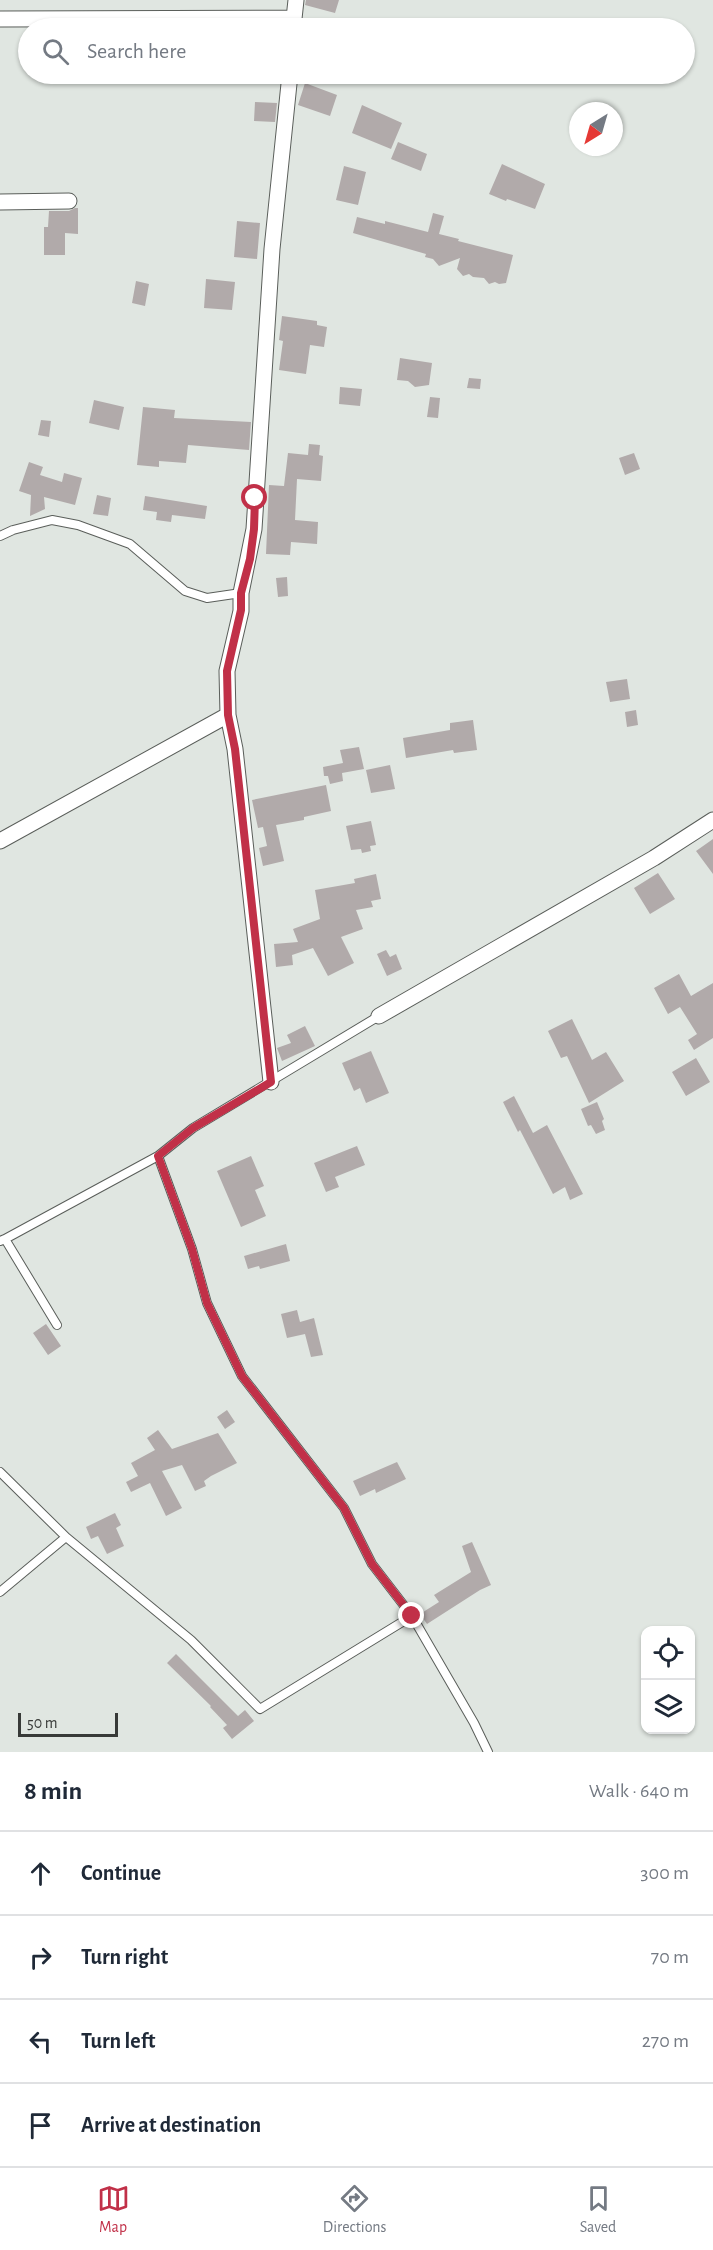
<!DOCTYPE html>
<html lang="en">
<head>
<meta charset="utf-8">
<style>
  :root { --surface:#fff; --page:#f2f2f3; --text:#1f2937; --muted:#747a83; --line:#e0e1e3; --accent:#c13048 }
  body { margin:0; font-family:"Alegreya Sans",sans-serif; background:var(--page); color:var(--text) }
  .controls { position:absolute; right:18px; bottom:18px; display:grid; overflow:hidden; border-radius:12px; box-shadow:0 2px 4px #0004 }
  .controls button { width:54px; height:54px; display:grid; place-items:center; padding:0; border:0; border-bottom:2px solid var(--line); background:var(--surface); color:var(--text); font:30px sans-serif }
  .compass { position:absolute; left:569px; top:102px; width:54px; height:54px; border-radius:50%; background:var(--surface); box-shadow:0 2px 4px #0004; rotate:217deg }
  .scale { position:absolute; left:18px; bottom:15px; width:100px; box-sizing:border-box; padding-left:6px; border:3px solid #383a38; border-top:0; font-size:16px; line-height:21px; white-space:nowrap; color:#383a38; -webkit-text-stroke:4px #e0e6e1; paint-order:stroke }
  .stop { position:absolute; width:18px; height:18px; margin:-14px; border:4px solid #c13048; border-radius:50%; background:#fff }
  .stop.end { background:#c13048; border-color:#fff; box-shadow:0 2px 6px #0008 }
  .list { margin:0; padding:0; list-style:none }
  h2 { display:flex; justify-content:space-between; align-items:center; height:78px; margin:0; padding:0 24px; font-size:26px }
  h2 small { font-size:20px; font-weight:400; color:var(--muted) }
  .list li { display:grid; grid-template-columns:39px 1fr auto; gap:18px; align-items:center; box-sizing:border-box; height:84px; padding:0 24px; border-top:2px solid var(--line) }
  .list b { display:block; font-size:22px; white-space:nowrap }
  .list em { font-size:20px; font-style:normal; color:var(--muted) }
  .icon { flex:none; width:33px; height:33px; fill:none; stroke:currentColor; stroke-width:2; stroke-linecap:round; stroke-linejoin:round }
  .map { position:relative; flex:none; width:713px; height:1752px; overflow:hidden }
  .search { position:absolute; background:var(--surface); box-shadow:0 2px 4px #0004; left:18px; right:18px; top:18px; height:66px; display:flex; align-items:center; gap:15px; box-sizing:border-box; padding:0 21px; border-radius:33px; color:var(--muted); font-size:22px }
  .sheet { height:414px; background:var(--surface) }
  nav { display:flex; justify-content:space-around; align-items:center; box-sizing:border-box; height:84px; border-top:2px solid var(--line); background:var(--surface); font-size:16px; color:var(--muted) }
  nav a { display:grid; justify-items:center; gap:3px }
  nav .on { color:var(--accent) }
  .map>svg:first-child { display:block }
</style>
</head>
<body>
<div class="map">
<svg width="713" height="1752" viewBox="0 0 713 1752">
  <rect width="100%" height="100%" fill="#e0e6e1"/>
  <path fill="#b1aaaa" d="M306 0H339L335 13 305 5Z
    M305 83 337 95 330 116 298 105Z
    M255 102 277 103 275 122 254 121Z
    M362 105 402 123 391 149 352 133Z
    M398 142 427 154 421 171 391 159Z
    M502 164 545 184 535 209 507 199 506 201 489 194Z
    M344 166 366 172 358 205 336 200Z
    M75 208H78V234L65 233V255H44V227H48L49 211H69Z
    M433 213 444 216 439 234 459 239 458 241 513 255 506 283 499 284 495 282 489 284 484 278 473 277 469 274 463 276 457 269 460 258 439 266 433 259 425 257 426 254 353 233 357 217 385 224V221L428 232Z
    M237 221 260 223 257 259 234 257Z
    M206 279 235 282 232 310 204 308Z
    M136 281 149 284 145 306 132 303Z
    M282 316 317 321V325L327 327 324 347 310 345 306 374 279 370 283 341 279 340Z
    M400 358 432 363 429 385 415 387 408 381 397 380Z
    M469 378 481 379 480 389 467 388Z
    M340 387 362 389 360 406 339 404Z
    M430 397 440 398 438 418 427 417Z
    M94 400 124 407 119 430 89 423Z
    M143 407 175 410 174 418 251 422 249 450 188 445 186 463 159 461V467L137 465Z
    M41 420 51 421 49 437 38 435Z
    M309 444 320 445 319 455 323 456 321 481 297 479 295 520 318 522 317 544 291 542 290 555 266 554 269 485 284 486 288 453 308 455Z
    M634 453 640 469 625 475 619 458Z
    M29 462 43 467 40 475 62 482 64 473 82 478 75 505 44 497 45 509 30 516 31 495 19 491Z
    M97 495 111 498 108 516 93 514Z
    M145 496 207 506 205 519 172 515 171 522 156 520 157 512 143 510Z
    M287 577 288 596 278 597 276 578Z
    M627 679 630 699 610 702 606 682Z
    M636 710 638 725 627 727 625 712Z
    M473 720 477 750 454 753 453 750 406 758 403 738 450 730V723Z
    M359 747 364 769 342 773 343 781 330 784 328 776H324L323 767 343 763 340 750Z
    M390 765 395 789 371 793 366 770Z
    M326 785 331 811 304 817V820L276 825 284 861 263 866 259 848 267 846 263 827 258 828 252 800Z
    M371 821 376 845 370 846 371 851 362 853 361 849 351 850 346 826Z
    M713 839V874L696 851Z
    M658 873 675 899 650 914 634 888Z
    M376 874 381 899 371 901 373 907 356 910 363 929 341 937 354 963 328 976 313 948 292 955 293 965 276 967 274 944 298 942 293 929 320 919 315 890 355 883 354 879Z
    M386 950 390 957 396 954 402 969 387 976 377 954Z
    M679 974 691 996 713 983V1038L694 1050 688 1040 697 1034 680 1007 668 1014 654 988Z
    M572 1019 592 1060 606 1052 624 1081 589 1103 567 1056 561 1058 548 1031Z
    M305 1026 315 1046 282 1061 277 1048 291 1043 287 1035Z
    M371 1051 389 1093 366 1103 360 1088 354 1091 342 1063Z
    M696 1058 710 1082 686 1096 672 1072Z
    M514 1096 533 1133 547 1125 583 1194 570 1200 565 1187 553 1194 520 1130 518 1132 503 1102Z
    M597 1102 604 1119 602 1121 605 1130 596 1134 591 1125 588 1126 581 1109Z
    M357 1146 365 1165 335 1177 339 1187 326 1192 314 1163Z
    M251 1156 264 1186 255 1190 266 1216 241 1227 217 1171Z
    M286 1244 290 1261 260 1269 259 1266 248 1269 244 1256Z
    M297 1310 300 1322 314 1318 323 1355 311 1357 305 1334 287 1338 281 1314Z
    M46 1324 61 1346 48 1355 33 1333Z
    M227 1410 235 1422 225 1429 217 1417Z
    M158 1430 172 1449 218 1433 237 1463 211 1476 204 1481 206 1486 195 1491 182 1465 162 1471 182 1508 166 1516 150 1483 131 1492 126 1482 138 1476 131 1463 155 1450 147 1438Z
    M397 1462 406 1479 376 1493 375 1489 360 1496 353 1481Z
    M115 1513 121 1525 116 1528 124 1546 107 1554 98 1536 91 1539 86 1527Z
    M472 1542 491 1585 480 1590 427 1624 420 1614 439 1602 434 1595 471 1572 462 1546Z
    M176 1654 238 1716 245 1710 254 1721 232 1739 223 1728 227 1725 210 1707 211 1706 167 1663Z"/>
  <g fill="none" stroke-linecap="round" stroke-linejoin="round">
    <g stroke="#5a5e5a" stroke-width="10">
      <path id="service" d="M0 536 13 530 52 520 78 525 130 544 185 591 207 598 241 593
        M158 1156 192 1249 207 1303 242 1376 344 1508 372 1564 412 1616 474 1723 488 1752
        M5 1239 158 1156 193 1128 379 1016
        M0 1241 5 1239 57 1325
        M0 1472 66 1537 191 1640 260 1709 412 1616
        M0 1592 66 1537"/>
    </g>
    <g stroke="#5a5e5a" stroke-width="17">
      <path id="minor" d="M0 19 294 18
        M293 28 296 0
        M0 202 69 201
        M0 841 228 715
        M379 1016 654 858 713 820
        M271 1082 235 749 228 715 227 671 241 611V593L254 529 272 249 290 74"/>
    </g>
    <use href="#service" stroke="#fff" stroke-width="8"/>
    <use href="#minor" stroke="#fff" stroke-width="15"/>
  </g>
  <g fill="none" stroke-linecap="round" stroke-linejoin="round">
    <path stroke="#c13048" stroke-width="8" d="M255 498 254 529 250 559 241 593V610L227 671 228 715 235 749 271 1082 193 1128 158 1156 192 1249 207 1303 242 1376 344 1508 372 1564 412 1616"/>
  </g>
</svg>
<div class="controls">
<button><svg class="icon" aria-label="locate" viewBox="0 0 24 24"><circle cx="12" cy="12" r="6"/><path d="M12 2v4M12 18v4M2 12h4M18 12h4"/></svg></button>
<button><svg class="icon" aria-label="layers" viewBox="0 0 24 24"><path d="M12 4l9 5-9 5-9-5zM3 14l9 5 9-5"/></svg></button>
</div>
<svg class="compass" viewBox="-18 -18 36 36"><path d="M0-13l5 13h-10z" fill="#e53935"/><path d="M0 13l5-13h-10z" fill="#747a83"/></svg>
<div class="scale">50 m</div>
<div class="stop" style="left:255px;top:498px"></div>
<div class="stop end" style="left:412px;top:1616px"></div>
<div class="search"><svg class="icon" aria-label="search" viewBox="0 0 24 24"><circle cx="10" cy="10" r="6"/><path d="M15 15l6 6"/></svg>Search here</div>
</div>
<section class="sheet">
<h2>8 min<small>Walk · 640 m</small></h2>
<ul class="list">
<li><svg class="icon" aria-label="ahead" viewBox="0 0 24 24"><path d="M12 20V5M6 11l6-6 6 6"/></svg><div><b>Continue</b></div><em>300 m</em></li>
<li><svg class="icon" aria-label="right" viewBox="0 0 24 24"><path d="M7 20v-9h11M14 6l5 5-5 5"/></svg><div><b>Turn right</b></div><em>70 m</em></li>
<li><svg class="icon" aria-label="left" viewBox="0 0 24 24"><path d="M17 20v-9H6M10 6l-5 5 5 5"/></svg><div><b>Turn left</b></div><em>270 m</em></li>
<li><svg class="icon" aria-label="arrive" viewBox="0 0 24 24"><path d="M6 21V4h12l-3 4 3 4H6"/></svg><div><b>Arrive at destination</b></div></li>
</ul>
</section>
<nav>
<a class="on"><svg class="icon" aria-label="map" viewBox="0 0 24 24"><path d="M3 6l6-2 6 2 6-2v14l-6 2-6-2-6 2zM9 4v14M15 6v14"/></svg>Map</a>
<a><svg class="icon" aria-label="directions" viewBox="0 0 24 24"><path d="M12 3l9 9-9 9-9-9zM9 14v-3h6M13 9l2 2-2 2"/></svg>Directions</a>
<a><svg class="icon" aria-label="saved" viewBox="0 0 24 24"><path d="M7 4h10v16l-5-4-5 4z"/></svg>Saved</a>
</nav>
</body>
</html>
